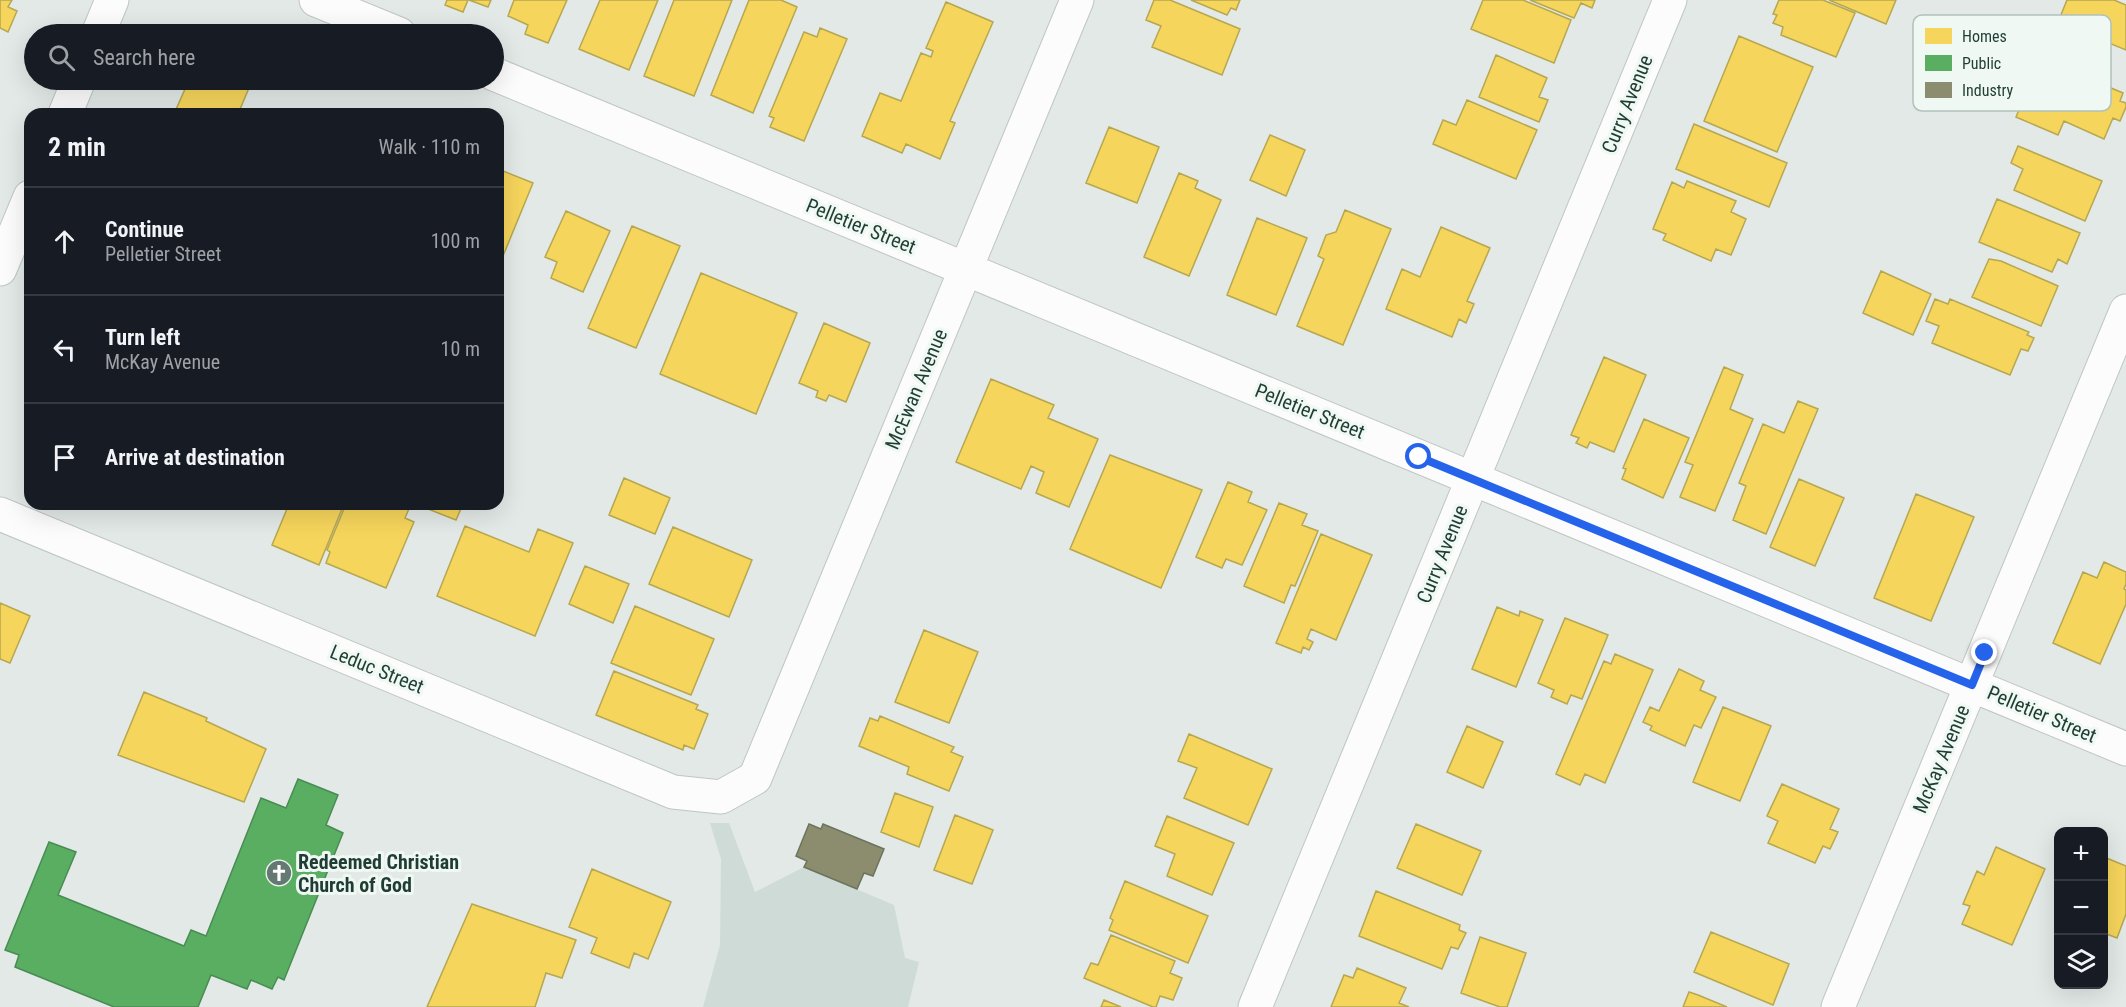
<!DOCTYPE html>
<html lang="en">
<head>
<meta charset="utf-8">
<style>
  :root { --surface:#171b24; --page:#20242c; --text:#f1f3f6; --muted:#9ea1a6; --line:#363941 }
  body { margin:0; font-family:"Roboto Condensed",sans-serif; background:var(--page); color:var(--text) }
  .controls { position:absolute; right:18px; bottom:18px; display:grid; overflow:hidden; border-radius:12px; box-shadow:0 6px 24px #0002 }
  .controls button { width:54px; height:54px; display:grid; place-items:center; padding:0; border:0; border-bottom:2px solid var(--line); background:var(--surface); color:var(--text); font:30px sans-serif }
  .stop { position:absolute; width:18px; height:18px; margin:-14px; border:4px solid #2563eb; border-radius:50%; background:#fff }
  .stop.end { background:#2563eb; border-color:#fff; box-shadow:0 2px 6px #0008 }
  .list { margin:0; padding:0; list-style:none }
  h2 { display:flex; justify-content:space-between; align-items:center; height:78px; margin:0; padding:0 24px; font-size:26px }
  h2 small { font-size:20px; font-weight:400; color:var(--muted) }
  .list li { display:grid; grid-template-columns:39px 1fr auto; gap:18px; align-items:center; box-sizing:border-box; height:108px; padding:0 24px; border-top:2px solid var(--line) }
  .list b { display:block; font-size:22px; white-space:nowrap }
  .list p { margin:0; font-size:20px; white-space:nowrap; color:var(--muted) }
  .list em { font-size:20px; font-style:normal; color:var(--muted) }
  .icon { flex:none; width:33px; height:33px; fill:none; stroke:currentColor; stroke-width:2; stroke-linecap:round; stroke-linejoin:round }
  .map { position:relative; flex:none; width:2126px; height:1007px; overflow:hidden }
  .search { position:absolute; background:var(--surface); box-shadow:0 6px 24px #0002; left:24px; top:24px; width:480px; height:66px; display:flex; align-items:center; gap:15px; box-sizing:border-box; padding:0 21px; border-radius:33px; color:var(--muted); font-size:22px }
  .panel { position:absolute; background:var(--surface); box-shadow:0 6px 24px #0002; left:24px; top:108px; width:480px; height:402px; border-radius:18px }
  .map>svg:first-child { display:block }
</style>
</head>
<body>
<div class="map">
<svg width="2126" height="1007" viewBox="0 0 2126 1007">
  <rect width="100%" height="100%" fill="#e2e9e6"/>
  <path fill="#cfdbd6" d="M710 823H729L755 892 804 867 894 905 905 958 919 962 908 1007H703L720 945 721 859Z"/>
  <path fill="#f6d55c" stroke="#b6a750" stroke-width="1.5" d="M0 0H12L8 7 17 11 8 32 0 28Z
    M447 0H468L463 12 445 5Z
    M469 0H491L488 7Z
    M514 0H567L548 43 525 34 528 25 508 16Z
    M600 0H658L629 70 579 49Z
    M674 0H732L694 96 644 76Z
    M749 0H781L797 7 753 113 711 95Z
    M1154 0H1170L1240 29 1222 75 1152 47 1161 26 1146 20Z
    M1191 0H1240L1236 10 1231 8 1227 15Z
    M1483 0H1523L1571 20 1554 63 1471 29Z
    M1530 0H1595L1592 8 1581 3 1574 18Z
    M1779 0H1823L1855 13 1836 57 1781 35 1783 27 1773 23 1777 15 1773 14Z
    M1829 0H1896L1886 24Z
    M2067 0H2114L2126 5V50L2058 22Z
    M946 2 993 22 950 121 955 123 940 159 906 144 902 153 862 136 880 93 901 101 921 53 931 57 933 51 926 48Z
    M820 28 847 39 804 141 770 127 774 118 769 116 804 32 817 37Z
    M1739 36 1813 67 1777 152 1704 121Z
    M2047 42 2099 63 2092 80 2123 93 2120 101 2126 103V107L2120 121 2113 118 2104 139 2064 121 2058 135 2016 117Z
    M1496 55 1547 78 1539 97 1548 100 1539 122 1479 97Z
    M189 80H229L249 88 238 114H174Z
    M1467 100 1537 130 1516 179 1433 144 1443 120 1456 125Z
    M1694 124 1787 163 1769 207 1676 169Z
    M1109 127 1159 147 1137 203 1086 183Z
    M1270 135 1305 150 1286 196 1250 180Z
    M2018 146 2102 181 2085 221 2014 190 2023 169 2011 163Z
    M498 169 533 183 503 256 498 254Z
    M1179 173 1198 181 1195 188 1221 200 1189 276 1144 257Z
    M1687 181 1736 201 1731 212 1746 219 1731 255 1716 249 1711 261 1663 240 1666 234 1653 229 1672 182 1684 188Z
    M1997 199 2080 233 2067 264 2058 259 2052 272 1979 242Z
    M1345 210 1391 229 1343 345 1297 326 1324 259 1318 256 1326 235 1336 232Z
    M566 211 610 231 583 292 551 278 557 262 545 257Z
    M1257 218 1307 238 1276 315 1227 295Z
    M632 226 680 246 636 348 588 328Z
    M1441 227 1490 248 1467 301 1474 304 1466 323 1459 319 1452 337 1386 309 1402 269 1420 277Z
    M1989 259 2001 261 2058 286 2041 326 1972 297Z
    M1881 271 1931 294 1913 335 1863 313Z
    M701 273 797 313 756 414 660 374Z
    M1935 299 1948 304 1950 299 2029 332 2027 335 2034 338 2028 351 2021 349 2010 375 1932 343 1939 326 1926 321Z
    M824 323 870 343 846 402 829 395 826 401 816 397 818 391 799 383Z
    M1604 357 1646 375 1614 452 1590 442 1587 448 1576 443 1579 438 1571 435Z
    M1724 367 1743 375 1730 409 1753 419 1715 511 1680 497 1693 465 1685 462Z
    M991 379 1054 405 1048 418 1098 439 1069 507 1036 493 1044 472 1031 466 1021 489 956 462Z
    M1798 401 1818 409 1766 534 1733 520 1746 486 1739 483 1763 424 1784 433Z
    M1644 419 1689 438 1663 498 1622 479 1626 469 1623 468Z
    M1110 455 1202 490 1161 588 1070 549Z
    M624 478 670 498 655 534 609 515Z
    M1799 479 1844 498 1815 566 1770 547Z
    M1228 482 1252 492 1248 502 1267 510 1242 565 1226 559 1222 568 1196 557Z
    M1916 494 1974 517 1931 621 1874 598Z
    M1279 503 1307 514 1302 525 1318 531 1295 586 1291 585 1284 603 1244 586Z
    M289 504H344L319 565 272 545Z
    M346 504H411L405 518 414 522 386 588 326 563 330 552 327 550Z
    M424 504H463L456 520 423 507Z
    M465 526 529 552 538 529 573 543 535 636 437 596Z
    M673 527 752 560 729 617 649 584Z
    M1321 534 1372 555 1336 640 1311 629 1307 639 1313 642 1309 650 1303 647 1301 653 1276 643Z
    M2104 562 2126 572V584L2124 589 2126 590V604L2100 664 2053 643 2083 572 2097 578Z
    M585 566 629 584 613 623 569 604Z
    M0 603 30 616 10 663 0 659Z
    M635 606 714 639 691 695 611 663Z
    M1497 607 1519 616 1520 611 1543 620 1516 687 1472 669Z
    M1565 618 1608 635 1582 699 1571 695 1567 704 1551 697 1554 690 1538 683Z
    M924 630 978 652 949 723 895 702Z
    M1615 654 1653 670 1605 783 1585 774 1580 785 1556 774 1604 661 1611 664Z
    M1679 669 1704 681 1700 690 1716 697 1701 728 1694 725 1685 746 1650 730 1652 726 1643 722 1650 707 1659 711Z
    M614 671 698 705 696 709 708 714 694 749 684 745 683 750 596 715Z
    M144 692 207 718 206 721 266 749 244 802 118 755Z
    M1723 707 1771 726 1740 801 1693 782Z
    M880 716 954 747 951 752 963 757 949 791 907 774 909 767 859 746 870 718 878 721Z
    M1467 726 1503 742 1483 788 1447 772Z
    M1189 734 1272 769 1248 825 1184 798 1197 768 1178 761Z
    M1782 784 1839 809 1830 829 1838 832 1830 849 1823 846 1815 863 1768 843 1778 821 1767 816Z
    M895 793 933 807 919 847 881 832Z
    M955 815 993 830 972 884 934 870Z
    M1167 816 1234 843 1212 895 1167 876 1175 854 1155 846Z
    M1416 824 1481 851 1462 895 1397 868Z
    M1996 847 2045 869 2012 945 1962 924 1970 906 1963 904 1977 871 1984 875Z
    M2104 857 2126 866V914L2117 938 2104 933Z
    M592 869 671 902 648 959 634 953 629 968 591 953 597 938 569 927Z
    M1125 881 1208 916 1188 963 1109 930 1113 920 1110 918Z
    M1376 891 1460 925 1459 930 1466 933 1458 949 1451 947 1442 969 1359 936Z
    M472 904 576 940 562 978 546 973 535 1007H427Z
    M1711 932 1789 964 1773 1005 1694 972Z
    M1111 935 1175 961 1170 973 1182 978 1173 1000 1160 996 1156 1007H1153L1084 978 1091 963 1098 965Z
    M1480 937 1526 953 1507 1007H1500L1461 993Z
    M1357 968 1406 988 1399 1003 1409 1007H1331L1344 975 1353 978Z
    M1689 992 1698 995 1727 1007H1683Z
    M1104 1000 1121 1007H1101Z"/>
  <path fill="#5aae61" stroke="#488c54" stroke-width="1.5" d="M298 779 338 795 326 825 343 833 284 980 278 977 272 989 251 980 247 989 211 975 198 1007H114L15 967 19 955 5 950 49 842 76 852 58 895 184 946 191 930 206 936 261 798 286 808Z"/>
  <path fill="#8c8c6e" stroke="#6b745d" stroke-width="1.5" d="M809 824 821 829 823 824 884 849 873 876 864 873 857 889 804 867 807 861 796 856Z"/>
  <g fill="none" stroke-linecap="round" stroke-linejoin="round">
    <g stroke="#bfc6c3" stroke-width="35">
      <path id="minor" d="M316 0 399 34
        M494 74 2126 749
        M0 514 673 792 721 797 755 778 1077 0
        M1255 1007 1670 0
        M1838 1007 2126 311"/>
    </g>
    <g stroke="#bfc6c3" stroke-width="35">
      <path id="tertiary" d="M98 34 112 0
        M65 114 79 80
        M0 269 30 197"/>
    </g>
    <use href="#minor" stroke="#fbfcfb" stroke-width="33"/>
    <use href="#tertiary" stroke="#fbfcfb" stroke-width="33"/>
  </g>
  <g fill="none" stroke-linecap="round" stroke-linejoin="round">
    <path stroke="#2563eb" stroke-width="8" d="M1419 457 1972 685 1985 653"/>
  </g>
  <defs>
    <g id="church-disc" transform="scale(1.35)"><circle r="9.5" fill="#637972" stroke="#f0f8f4"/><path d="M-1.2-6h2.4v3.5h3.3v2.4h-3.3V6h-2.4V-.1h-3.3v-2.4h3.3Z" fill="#fff"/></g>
  </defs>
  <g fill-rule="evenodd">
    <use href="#church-disc" x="279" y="873"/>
  </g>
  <g text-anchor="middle" stroke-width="6" stroke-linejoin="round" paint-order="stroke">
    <g font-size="20" fill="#1f3d34" stroke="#f0f8f4">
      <text transform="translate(1627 104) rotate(-68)" y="7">Curry Avenue</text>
      <text transform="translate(861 226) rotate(22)" y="7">Pelletier Street</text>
      <text transform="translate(916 389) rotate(-67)" y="7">McEwan Avenue</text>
      <text transform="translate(1310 411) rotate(22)" y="7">Pelletier Street</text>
      <text transform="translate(1442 554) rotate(-68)" y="7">Curry Avenue</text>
      <text transform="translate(377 669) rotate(22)" y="7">Leduc Street</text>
      <text transform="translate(2042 714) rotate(23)" y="7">Pelletier Street</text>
      <text transform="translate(1941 759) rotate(-67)" y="7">McKay Avenue</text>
    </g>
    <g font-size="20" font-weight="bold" fill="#1f3d34" stroke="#f0f8f4" text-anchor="start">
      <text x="298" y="869">Redeemed Christian<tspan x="298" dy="23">Church of God</tspan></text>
    </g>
  </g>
  <rect x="1913" y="15" width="198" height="96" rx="9" fill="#f0f8f4" stroke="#b1c0ba" stroke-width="1.5"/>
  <rect x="1925" y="28" width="27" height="16" fill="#f6d55c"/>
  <rect x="1925" y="55" width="27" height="16" fill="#5aae61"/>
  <rect x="1925" y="82" width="27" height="16" fill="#8c8c6e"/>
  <g font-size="16" fill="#1f3d34">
    <text x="1962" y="42">Homes</text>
    <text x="1962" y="69">Public</text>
    <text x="1962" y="96">Industry</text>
  </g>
</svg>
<div class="controls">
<button>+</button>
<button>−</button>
<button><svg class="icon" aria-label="layers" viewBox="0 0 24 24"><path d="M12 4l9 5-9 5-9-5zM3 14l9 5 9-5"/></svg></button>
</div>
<div class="stop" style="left:1419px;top:457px"></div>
<div class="stop end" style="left:1985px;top:653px"></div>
<div class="search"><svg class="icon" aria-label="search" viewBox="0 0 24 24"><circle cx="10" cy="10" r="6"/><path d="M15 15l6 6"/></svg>Search here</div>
<section class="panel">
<h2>2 min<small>Walk · 110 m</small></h2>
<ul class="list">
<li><svg class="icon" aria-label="ahead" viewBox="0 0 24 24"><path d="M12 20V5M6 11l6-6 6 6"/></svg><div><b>Continue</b><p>Pelletier Street</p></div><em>100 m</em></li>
<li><svg class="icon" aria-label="left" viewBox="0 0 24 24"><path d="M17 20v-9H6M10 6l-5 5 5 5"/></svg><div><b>Turn left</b><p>McKay Avenue</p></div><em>10 m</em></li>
<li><svg class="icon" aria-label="arrive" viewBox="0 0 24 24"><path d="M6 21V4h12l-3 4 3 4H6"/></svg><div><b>Arrive at destination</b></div></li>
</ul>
</section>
</div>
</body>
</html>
